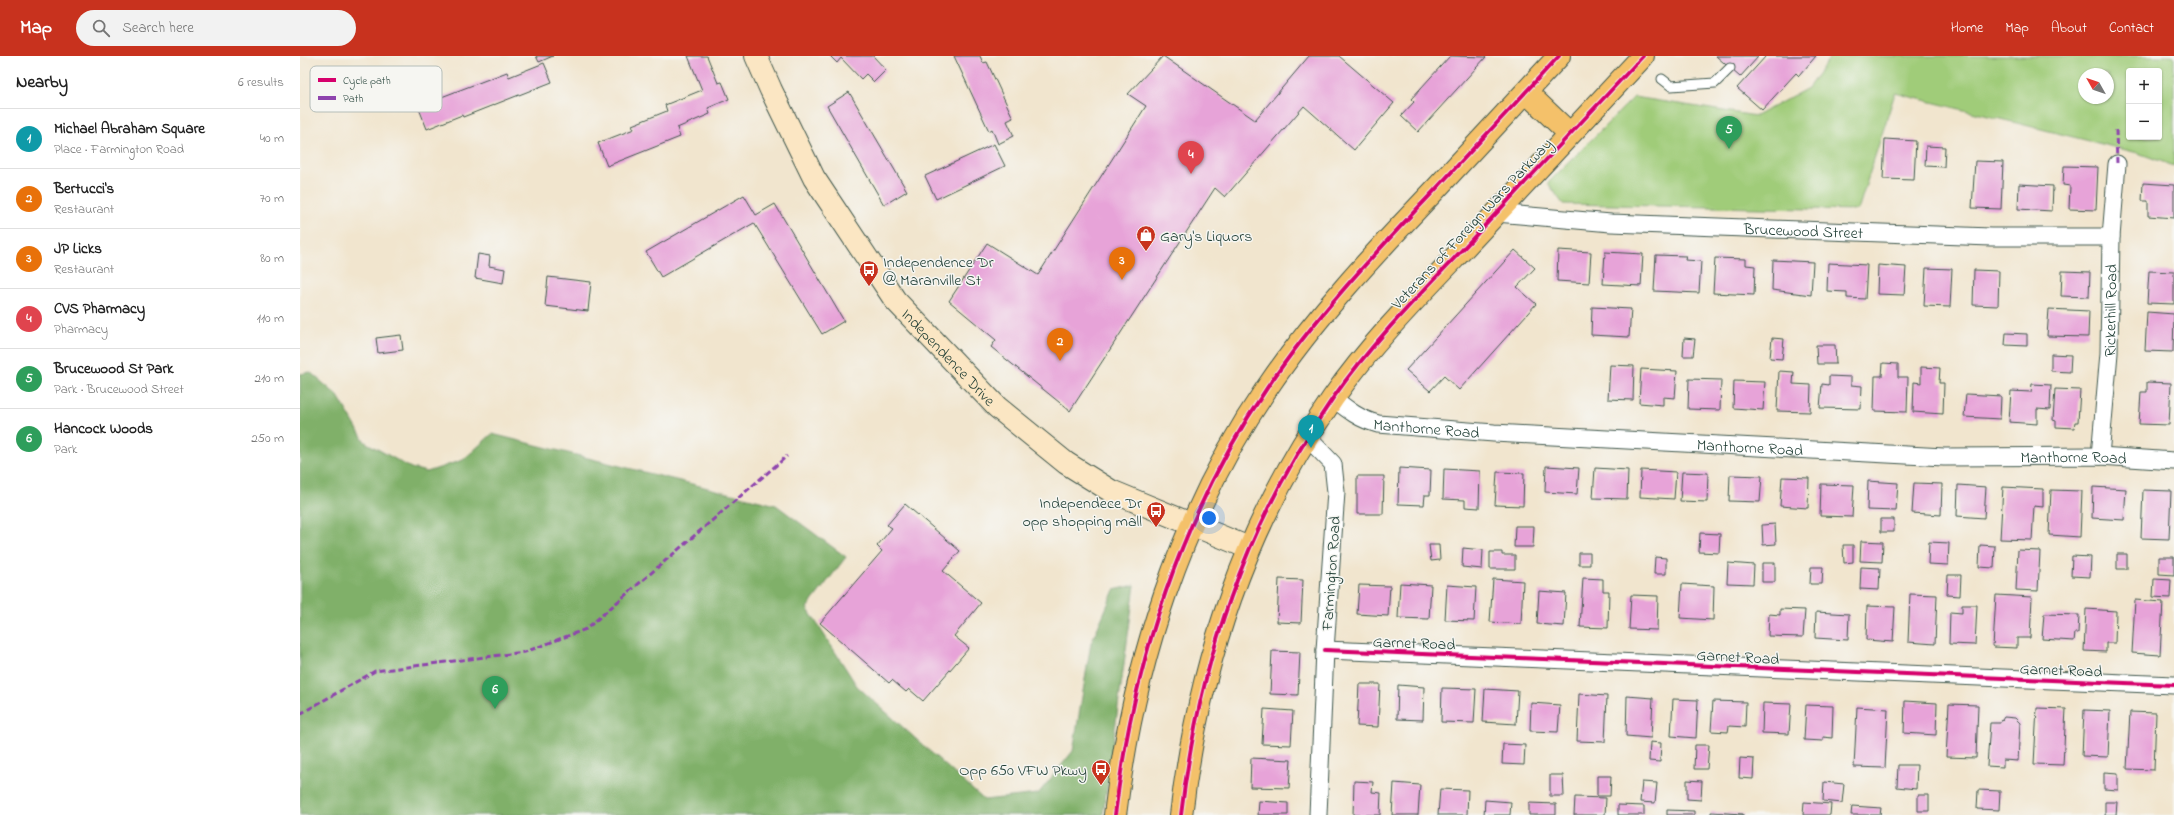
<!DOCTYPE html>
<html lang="en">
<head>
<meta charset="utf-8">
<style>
  :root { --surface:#fff; --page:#f2f2f2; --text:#222; --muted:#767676; --line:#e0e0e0; --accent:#c8321e }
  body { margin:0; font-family:"Indie Flower",sans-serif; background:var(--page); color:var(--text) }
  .controls { position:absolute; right:12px; top:12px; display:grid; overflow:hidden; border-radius:4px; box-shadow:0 1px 3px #0004 }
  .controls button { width:36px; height:36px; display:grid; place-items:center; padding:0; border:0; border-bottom:1px solid var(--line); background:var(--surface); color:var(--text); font:20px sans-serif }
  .compass { position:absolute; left:1778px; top:12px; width:36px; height:36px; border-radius:50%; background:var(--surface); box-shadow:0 1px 3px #0004; rotate:310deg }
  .you { position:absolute; left:909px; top:462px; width:14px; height:14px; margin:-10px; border:3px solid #fff; border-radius:50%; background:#1a73e8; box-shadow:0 0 0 6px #1a73e833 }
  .badge { display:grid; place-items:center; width:26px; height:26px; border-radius:50%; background:var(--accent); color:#fff; font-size:13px; font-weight:700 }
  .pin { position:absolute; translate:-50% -33px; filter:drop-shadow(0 1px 2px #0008) }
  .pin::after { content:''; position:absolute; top:21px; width:14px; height:12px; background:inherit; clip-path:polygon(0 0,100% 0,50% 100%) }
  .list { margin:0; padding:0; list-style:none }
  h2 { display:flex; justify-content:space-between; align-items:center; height:52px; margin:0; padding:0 16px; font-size:17px }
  h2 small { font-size:13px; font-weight:400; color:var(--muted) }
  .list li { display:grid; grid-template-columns:26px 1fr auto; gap:12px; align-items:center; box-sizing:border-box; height:60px; padding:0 16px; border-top:1px solid var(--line) }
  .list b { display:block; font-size:15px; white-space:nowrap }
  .list p { margin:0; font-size:13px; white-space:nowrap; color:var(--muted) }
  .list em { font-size:13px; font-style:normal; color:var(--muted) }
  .icon { flex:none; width:22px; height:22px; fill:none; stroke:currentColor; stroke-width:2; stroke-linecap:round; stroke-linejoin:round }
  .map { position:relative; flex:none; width:1874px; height:759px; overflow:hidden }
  header { display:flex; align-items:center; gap:24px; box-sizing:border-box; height:56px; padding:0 20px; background:var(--accent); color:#fff }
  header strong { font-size:19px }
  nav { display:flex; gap:22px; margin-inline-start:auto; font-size:14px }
  .search { width:280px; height:36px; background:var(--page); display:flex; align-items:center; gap:10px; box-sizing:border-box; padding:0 14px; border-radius:22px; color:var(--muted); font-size:15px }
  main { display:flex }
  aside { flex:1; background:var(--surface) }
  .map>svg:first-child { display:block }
</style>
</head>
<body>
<header>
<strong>Map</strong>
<div class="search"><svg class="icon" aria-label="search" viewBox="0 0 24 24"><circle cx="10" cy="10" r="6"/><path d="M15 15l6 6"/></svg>Search here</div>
<nav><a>Home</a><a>Map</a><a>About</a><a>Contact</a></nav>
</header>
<main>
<aside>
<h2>Nearby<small>6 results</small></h2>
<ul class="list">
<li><span class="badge" style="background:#0f9aa8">1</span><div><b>Michael Abraham Square</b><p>Place · Farmington Road</p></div><em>40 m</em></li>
<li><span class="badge" style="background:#e8710a">2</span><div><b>Bertucci's</b><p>Restaurant</p></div><em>70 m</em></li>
<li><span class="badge" style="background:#e8710a">3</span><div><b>JP Licks</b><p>Restaurant</p></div><em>80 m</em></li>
<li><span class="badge" style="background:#e0444e">4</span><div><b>CVS Pharmacy</b><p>Pharmacy</p></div><em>110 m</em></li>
<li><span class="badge" style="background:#2e9e5b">5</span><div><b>Brucewood St Park</b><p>Park · Brucewood Street</p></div><em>210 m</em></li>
<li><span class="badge" style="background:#2e9e5b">6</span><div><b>Hancock Woods</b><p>Park</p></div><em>250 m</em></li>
</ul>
</aside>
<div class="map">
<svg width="1874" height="759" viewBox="0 0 1874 759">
  <rect width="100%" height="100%" fill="#f6f6f2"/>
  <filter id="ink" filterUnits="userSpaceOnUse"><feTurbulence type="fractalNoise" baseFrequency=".025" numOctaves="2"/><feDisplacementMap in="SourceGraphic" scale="8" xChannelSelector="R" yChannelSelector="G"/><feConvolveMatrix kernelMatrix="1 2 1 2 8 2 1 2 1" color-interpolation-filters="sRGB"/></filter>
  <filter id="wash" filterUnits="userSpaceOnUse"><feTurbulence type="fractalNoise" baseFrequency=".012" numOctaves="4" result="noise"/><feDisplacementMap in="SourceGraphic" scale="16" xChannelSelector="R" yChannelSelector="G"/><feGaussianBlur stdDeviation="0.9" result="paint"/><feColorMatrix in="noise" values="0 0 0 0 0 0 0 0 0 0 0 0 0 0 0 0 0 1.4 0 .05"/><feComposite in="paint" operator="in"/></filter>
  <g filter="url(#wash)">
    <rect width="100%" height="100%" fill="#f1e5ce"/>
    <path fill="#a0cc79" stroke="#608456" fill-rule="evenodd" d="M1531 0H1874V110L1838 97 1595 37 1558 154 1263 148 1248 127 1334 41 1456 60 1508 32ZM1829 15H1859V81H1829ZM1784 18H1808V42H1784Z"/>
    <path fill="#80b069" stroke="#50764e" d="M10 316 38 340 65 386 111 412 127 416 163 404 192 378 476 449 546 501 507 552 557 630 684 744 738 738 773 695 791 587 814 534 835 529 803 759H0V318Z"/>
    <g id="blocks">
      <path fill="#e7a3d8" d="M236 0H253L239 6Z
        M388 0H407L418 27 422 26 429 43 408 52 410 58 377 72 380 81 307 110 298 87 334 73 332 69 367 55 365 49 402 34Z
        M530 0H573L586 14 574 26 566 18 561 23 541 2 537 7Z
        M654 0H680L683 7 687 6 713 62 707 65 714 80 698 88 692 73 689 75Z
        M863 0 955 64 1009 0H1039L1094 47 1054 94 1004 50 925 141 915 132 770 355 691 291 696 284 649 245 687 187 738 219 846 50 828 38Z
        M1150 0 1186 1 1118 76 1101 60 1114 46 1111 43Z
        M1416 0H1457L1458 1 1440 21Z
        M1466 0H1516L1499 20 1496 17 1462 54 1437 32Z
        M244 7 252 26 163 61 162 59 127 73 118 50 207 16 209 21Z
        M549 36 607 135 584 149 527 50Z
        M1585 83 1616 85 1614 124 1583 123Z
        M694 88 705 110 636 143 625 120Z
        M1626 90 1645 91 1644 111 1625 110Z
        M1675 105 1703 106 1701 153 1672 152Z
        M1764 110 1798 111 1796 154 1769 153 1770 130 1763 129Z
        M1843 127 1874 129V162L1848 160V145H1842Z
        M1719 128 1753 130 1752 155 1718 153Z
        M444 139 456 159 475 148 544 265 522 278 454 167 361 221 346 196Z
        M1215 194 1235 212 1217 231 1236 248 1159 334 1144 320 1130 335 1106 314Z
        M1258 194 1291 196 1289 227 1257 225Z
        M1305 196 1343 198 1341 230 1303 228Z
        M178 198 190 200 189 210 205 213 203 227 175 222Z
        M1356 199 1386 200 1385 204 1401 205 1399 237 1354 235Z
        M1415 202 1446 203V209L1455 210 1454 239 1413 237Z
        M1473 204 1513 206 1511 239 1472 234Z
        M1528 207 1567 209 1565 243 1547 242V236L1527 235Z
        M1578 209 1606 211 1604 239 1577 238Z
        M1626 212 1652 213 1650 251 1624 250Z
        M1674 214 1699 215 1698 250 1673 249Z
        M1762 215 1790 216 1789 241 1761 240Z
        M1849 215 1874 216V248L1847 247Z
        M248 221 291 226 288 255 245 250Z
        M1292 251 1331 253 1329 281 1291 279Z
        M1749 253 1789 255 1788 281 1747 280Z
        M1847 256 1874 258 1873 296 1845 295Z
        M1706 277 1727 278V290L1705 289Z
        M101 279 103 294 78 297 76 282Z
        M1384 282 1395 283 1393 300H1383Z
        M1472 282 1484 283 1482 303 1470 302Z
        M1516 289H1535L1536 308H1517Z
        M1751 298 1771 299 1770 316 1751 315Z
        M1583 307 1598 308V321H1608L1607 356 1574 355 1575 320H1582Z
        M1310 309 1334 310 1333 344 1308 343Z
        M1621 311 1640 312 1639 327H1644L1643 358 1613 356 1614 326 1621 327Z
        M1341 313 1377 315 1375 342 1363 341V349L1339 347Z
        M1479 315 1494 316 1493 328 1511 329 1510 356 1477 355Z
        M1529 320 1551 321V329L1562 330 1561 353 1520 352 1522 328 1529 329Z
        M1389 323 1421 324 1420 354 1388 353Z
        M1434 325 1465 326 1463 354 1433 352Z
        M1847 326 1871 327 1869 369 1839 368 1841 336H1847Z
        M1732 328 1751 329 1750 354 1737 353V368L1709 366 1711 335 1731 336Z
        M1755 333 1780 334 1778 366H1775L1774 372 1756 371V365L1753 364Z
        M1666 338 1701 340 1700 363 1664 361Z
        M1246 410 1279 412 1277 438 1245 436Z
        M1099 412 1131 414 1130 439H1125L1124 449 1098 448Z
        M1295 412 1328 414 1327 443 1293 442Z
        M1144 413 1180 415 1179 452 1165 451V444L1143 443Z
        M1341 414 1376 416 1374 443 1340 441Z
        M1197 416 1224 417 1223 450 1195 449Z
        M1382 416 1408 417 1407 446 1380 445Z
        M1430 419 1462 420 1460 446 1429 445Z
        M1057 420H1084L1083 458H1057Z
        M1482 421 1509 422 1508 452 1480 450Z
        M1568 425 1598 427 1596 455 1567 454Z
        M1614 427 1642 428 1641 459 1612 457Z
        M1521 428 1554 429 1552 461 1520 460Z
        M1658 429 1686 431 1684 462 1657 460Z
        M1703 431 1743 433V451L1734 450 1732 484 1700 483Z
        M1793 431 1826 433 1824 464 1792 462Z
        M1751 434 1782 435 1780 481 1749 479Z
        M1843 434 1871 435 1869 483 1841 482Z
        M605 448 660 495 643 515 681 547 654 580 669 592 623 645 609 633 606 636 592 624 589 627 520 567 582 495 577 490 592 472 587 469Z
        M1581 463H1594V476H1581Z
        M1475 468 1476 488 1463 489 1462 469Z
        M1215 470H1234L1233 491H1214Z
        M1400 477 1420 478 1419 497 1399 496Z
        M1561 485 1583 486 1582 506 1560 505Z
        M1629 486 1649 487 1648 509 1628 508Z
        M1129 489H1139L1140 504 1131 505Z
        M1543 489H1553V506L1544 507Z
        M1680 489 1695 490 1694 512 1679 511Z
        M1163 492 1183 494 1182 513 1162 511Z
        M1718 494 1740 495 1738 535 1716 534Z
        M1190 496H1202V499H1215V513H1190Z
        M1279 497H1290V509H1279Z
        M1817 498H1827V513H1817Z
        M1772 500 1791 501 1790 521 1771 520Z
        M1355 501 1366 502V518H1354Z
        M1859 501H1874V519L1859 518Z
        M1428 507 1454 509 1453 528 1427 527Z
        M1462 507H1475V526H1462Z
        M1511 511H1523L1522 528H1510Z
        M1561 511 1580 512 1579 534 1560 533Z
        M1648 519H1661L1660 540 1647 539Z
        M1283 522 1303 523V535H1309L1308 572 1280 571Z
        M979 523 1003 524 1001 567 977 566Z
        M1193 523 1223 525 1221 568 1190 566Z
        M1854 523 1871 524 1870 542 1853 541Z
        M1100 527 1131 529 1129 563 1098 562Z
        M1382 528 1414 530 1413 564 1380 562Z
        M1059 529 1090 530 1088 560 1057 558Z
        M1147 529 1176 531 1174 565 1145 564Z
        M1239 535 1266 537 1264 570 1237 568Z
        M1610 538 1637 539 1635 588 1608 586Z
        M1331 539 1358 540 1357 574 1329 573Z
        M1696 539 1732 541 1730 582H1717V592L1693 591Z
        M1835 544 1863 546 1860 599 1832 597Z
        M1662 549H1677L1675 589 1649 588 1650 556 1662 557Z
        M1567 550 1595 551 1593 586 1566 584Z
        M1480 553 1505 554 1503 581 1468 580 1469 558 1480 559Z
        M1786 553 1816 555 1815 587H1806V596L1784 595Z
        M1516 556 1549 558 1548 584 1515 582Z
        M1744 558 1779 559 1778 577H1775L1774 585 1742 583Z
        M972 595 1000 596 998 639 970 638Z
        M1059 628H1080L1078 671 1057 670Z
        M1098 629 1124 631 1123 664 1097 663Z
        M1142 632 1176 633 1174 667 1141 666Z
        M1185 633 1218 635 1216 668 1183 666Z
        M1279 638 1307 640 1305 686 1277 685Z
        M1327 640 1353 642 1351 682 1326 680Z
        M1373 643 1398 644 1396 682 1371 680Z
        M1413 645 1446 646 1445 671 1429 670 1428 676 1411 675Z
        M1605 645 1637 647 1636 679 1604 677Z
        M1231 647 1260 649 1258 676 1230 675Z
        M1463 647 1491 648 1489 678 1462 677Z
        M1649 648 1678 649 1676 702 1646 701Z
        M1506 649 1533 650 1532 682 1523 681V685L1504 684Z
        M1557 651 1588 653 1585 712 1554 711Z
        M1737 652 1766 653 1763 709 1734 708Z
        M964 653 993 655 991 689 962 688Z
        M1784 654 1810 655 1808 701 1782 700Z
        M1830 656 1856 657 1854 714 1827 713Z
        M1704 661 1715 662 1720 667 1718 705 1703 704V711L1687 710 1690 667H1700Z
        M1350 686 1361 687 1360 706 1349 705Z
        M1203 688 1225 689 1224 709 1202 708Z
        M1395 689H1409L1407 713H1394Z
        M951 702 991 704 989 732 950 731Z
        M1440 702 1454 703 1453 723 1439 722Z
        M1598 709H1617L1616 733 1597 731Z
        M1804 716 1818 717V734L1804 733Z
        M1250 719H1263L1264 740H1250Z
        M1297 720H1311L1310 740H1297Z
        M1387 724 1402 725 1401 744 1387 743Z
        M1054 725 1073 726 1072 736 1081 737 1080 759H1053Z
        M1342 726 1357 727 1355 747 1340 746Z
        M1524 726 1544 728 1542 747 1523 745Z
        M1094 727 1120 729 1118 759H1092Z
        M1140 733 1168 734 1167 759H1138Z
        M1678 734 1700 735 1699 754 1677 753Z
        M1618 739H1629V755H1618Z
        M1275 741 1306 742 1305 759H1274Z
        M1185 744 1211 746 1210 759H1184Z
        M959 745 988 747V759H958Z
        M1504 746 1531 748 1530 759H1503Z
        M1805 746H1817L1816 759H1805Z
        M1229 747 1256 748V759H1229Z
        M1318 749 1344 750V759H1318Z
        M1552 750 1581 752 1580 759H1551Z
        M1367 754 1394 755V759H1367Z
        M1411 756 1443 758V759H1411Z"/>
    </g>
  </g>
  <g filter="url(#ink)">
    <use href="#blocks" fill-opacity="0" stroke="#3e564b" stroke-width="1"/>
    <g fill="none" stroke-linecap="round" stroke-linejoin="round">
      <g stroke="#3e564b" stroke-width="11">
        <path id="service" d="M1362 23 1371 30 1415 27 1430 12"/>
      </g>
      <g stroke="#3e564b" stroke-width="19">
        <g id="minor">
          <path id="s1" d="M1196 157 1311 167 1691 181H1811"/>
          <path id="s2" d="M1033 342C1048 354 1059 363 1078 368L1194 377 1644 401 1800 400 1874 405"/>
          <path d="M1007 381 1033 408 1036 436 1025 594 1018 759"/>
          <path id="s3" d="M1800 400 1809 297 1811 181 1817 108"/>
          <path d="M1025 594 1874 629"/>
        </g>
      </g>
      <g stroke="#3e564b" stroke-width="24">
        <g id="secondary">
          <path id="s4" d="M456 0 471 34 514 122 595 244 697 351 766 407 811 435 949 492"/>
        </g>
      </g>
      <g stroke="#3e564b" stroke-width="24">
        <path id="trunk" d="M1226 36 1270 78
          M815 759C833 609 881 458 967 332 1015 261 1074 198 1133 136 1175 91 1217 45 1259 0
          M881 759C899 607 945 469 1033 342 1070 289 1117 241 1162 194 1222 129 1283 65 1343 0"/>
      </g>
      <use href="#service" stroke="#fff" stroke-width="9"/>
      <use href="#minor" stroke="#fff" stroke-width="17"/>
      <use href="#secondary" stroke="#fbe6c3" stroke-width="22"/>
      <use href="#trunk" stroke="#f4c16a" stroke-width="22"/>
      <path stroke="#8e44ad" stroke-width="3" stroke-dasharray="6 3" stroke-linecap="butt" d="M1816 74 1817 108
        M0 658 75 615 225 596 286 573 487 400"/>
      <g stroke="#f6f6f2" stroke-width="6">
        <path id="cycleway" d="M1025 594 1874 629
          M815 759C833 609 881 458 967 332 1015 261 1074 198 1133 136 1175 91 1217 45 1259 0
          M881 759C899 607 945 469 1033 342 1070 289 1117 241 1162 194 1222 129 1283 65 1343 0"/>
      </g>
      <use href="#cycleway" stroke="#d6006c" stroke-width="4"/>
    </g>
  </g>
  <defs>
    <g id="shop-pin" transform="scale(1)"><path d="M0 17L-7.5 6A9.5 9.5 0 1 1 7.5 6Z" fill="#c8321e" stroke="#f6f6f2"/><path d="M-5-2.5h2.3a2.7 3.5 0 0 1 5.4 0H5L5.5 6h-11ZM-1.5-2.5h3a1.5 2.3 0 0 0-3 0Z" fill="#fff"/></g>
    <g id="bus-pin" transform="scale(1)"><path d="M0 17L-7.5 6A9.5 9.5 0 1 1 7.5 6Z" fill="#c8321e" stroke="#f6f6f2"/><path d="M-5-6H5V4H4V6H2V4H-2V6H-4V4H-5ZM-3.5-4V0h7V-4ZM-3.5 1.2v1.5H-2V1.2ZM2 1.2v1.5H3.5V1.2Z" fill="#fff"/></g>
  </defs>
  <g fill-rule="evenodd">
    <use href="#shop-pin" x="846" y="179"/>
    <use href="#bus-pin" x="569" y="214"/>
    <use href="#bus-pin" x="856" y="455"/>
    <use href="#bus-pin" x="801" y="713"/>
  </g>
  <g text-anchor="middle" stroke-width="3" stroke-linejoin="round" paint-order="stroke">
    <g font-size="16" fill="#1f3d34" stroke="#f6f6f2">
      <text transform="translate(1171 167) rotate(-47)" y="6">Veterans of Foreign Wars Parkway</text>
      <text dy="6" stroke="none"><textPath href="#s1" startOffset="308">Brucewood Street</textPath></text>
      <text dy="6" stroke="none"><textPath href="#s3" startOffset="146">Rickerhill Road</textPath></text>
      <text dy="6" stroke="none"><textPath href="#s4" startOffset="360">Independence Drive</textPath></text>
      <text dy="6" stroke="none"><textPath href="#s2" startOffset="101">Manthorne Road</textPath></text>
      <text dy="6" stroke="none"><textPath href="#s2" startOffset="425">Manthorne Road</textPath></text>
      <text dy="6" stroke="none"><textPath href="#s2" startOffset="749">Manthorne Road</textPath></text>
      <text transform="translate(1030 517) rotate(-86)" y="6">Farmington Road</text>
      <text transform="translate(1114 586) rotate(2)" y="6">Garnet Road</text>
      <text transform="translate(1438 600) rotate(3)" y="6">Garnet Road</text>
      <text transform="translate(1761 613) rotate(2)" y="6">Garnet Road</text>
    </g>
    <g font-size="16" fill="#1f3d34" stroke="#f6f6f2" text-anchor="start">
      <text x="860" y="185">Gary's Liquors</text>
      <text x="583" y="211">Independence Dr<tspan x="583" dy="18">@ Maranville St</tspan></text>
      <text x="842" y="452" text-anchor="end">Independece Dr<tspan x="842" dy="18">opp shopping mall</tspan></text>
      <text x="787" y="719" text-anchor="end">Opp 650 VFW Pkwy</text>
    </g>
  </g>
  <rect x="10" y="10" width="132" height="46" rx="6" fill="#f6f6f2" stroke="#b6beb9" stroke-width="1"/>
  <rect x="18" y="22" width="18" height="4" fill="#d6006c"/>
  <rect x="18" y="40" width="18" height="4" fill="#8e44ad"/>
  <g font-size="11" fill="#1f3d34">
    <text x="43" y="28">Cycle path</text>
    <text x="43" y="46">Path</text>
  </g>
</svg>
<div class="controls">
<button>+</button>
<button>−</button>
</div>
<svg class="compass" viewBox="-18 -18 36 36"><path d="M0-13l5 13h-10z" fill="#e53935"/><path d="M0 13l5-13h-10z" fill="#767676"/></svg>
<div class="you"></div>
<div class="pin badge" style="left:1011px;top:392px;background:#0f9aa8">1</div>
<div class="pin badge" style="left:760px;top:305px;background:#e8710a">2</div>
<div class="pin badge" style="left:822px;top:224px;background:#e8710a">3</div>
<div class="pin badge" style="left:891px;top:118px;background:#e0444e">4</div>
<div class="pin badge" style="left:1429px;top:93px;background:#2e9e5b">5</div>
<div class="pin badge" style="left:195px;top:653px;background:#2e9e5b">6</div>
</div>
</main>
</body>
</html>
